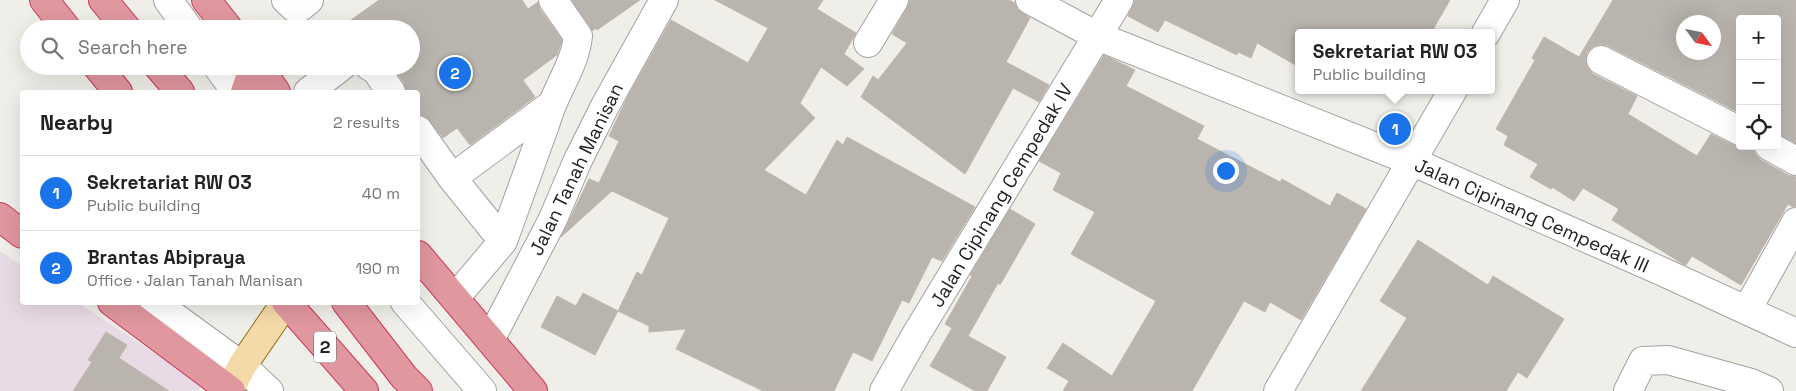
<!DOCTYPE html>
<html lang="en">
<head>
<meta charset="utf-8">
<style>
  :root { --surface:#fff; --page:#f2f2f2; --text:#222; --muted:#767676; --line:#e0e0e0; --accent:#1a73e8 }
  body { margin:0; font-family:"Space Grotesk",sans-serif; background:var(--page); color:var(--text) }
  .controls { position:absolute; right:15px; top:15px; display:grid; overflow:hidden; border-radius:5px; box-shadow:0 5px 20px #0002 }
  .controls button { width:45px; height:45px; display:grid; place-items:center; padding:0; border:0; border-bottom:1px solid var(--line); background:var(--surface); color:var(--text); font:25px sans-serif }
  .compass { position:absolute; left:1676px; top:15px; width:45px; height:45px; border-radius:50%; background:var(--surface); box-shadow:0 5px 20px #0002; rotate:123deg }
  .you { position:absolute; left:1225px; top:170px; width:18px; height:18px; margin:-12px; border:4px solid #fff; border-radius:50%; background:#1a73e8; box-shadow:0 0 0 8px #1a73e833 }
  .badge { display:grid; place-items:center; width:32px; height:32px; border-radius:50%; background:var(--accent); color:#fff; font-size:16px; font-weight:700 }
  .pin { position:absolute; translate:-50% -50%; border:2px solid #fff; box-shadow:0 1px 5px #0006 }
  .popup { position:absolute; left:1295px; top:29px; width:200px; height:65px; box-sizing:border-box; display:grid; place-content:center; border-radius:5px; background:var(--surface); filter:drop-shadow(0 1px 4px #0005); font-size:16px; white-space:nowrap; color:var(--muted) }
  .popup b { font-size:19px; color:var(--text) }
  .popup::after { content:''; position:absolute; left:50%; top:100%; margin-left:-10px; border:10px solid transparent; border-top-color:var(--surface) }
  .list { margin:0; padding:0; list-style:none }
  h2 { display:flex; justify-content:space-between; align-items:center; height:65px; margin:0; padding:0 20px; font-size:21px }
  h2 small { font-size:16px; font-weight:400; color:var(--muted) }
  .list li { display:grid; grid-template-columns:32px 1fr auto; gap:15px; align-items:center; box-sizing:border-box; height:75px; padding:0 20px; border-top:1px solid var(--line) }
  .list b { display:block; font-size:19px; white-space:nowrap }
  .list p { margin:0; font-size:16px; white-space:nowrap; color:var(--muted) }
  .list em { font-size:16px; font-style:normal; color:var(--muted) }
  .icon { flex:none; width:28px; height:28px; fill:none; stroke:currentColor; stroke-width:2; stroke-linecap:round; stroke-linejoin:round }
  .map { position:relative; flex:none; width:1796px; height:391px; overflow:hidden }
  .search { position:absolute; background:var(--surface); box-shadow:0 5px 20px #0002; left:20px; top:20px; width:400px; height:55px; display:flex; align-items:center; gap:12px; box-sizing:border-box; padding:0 18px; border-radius:28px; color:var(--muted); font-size:19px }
  .panel { position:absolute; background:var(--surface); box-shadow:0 5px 20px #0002; left:20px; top:90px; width:400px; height:215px; border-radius:5px }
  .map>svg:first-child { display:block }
</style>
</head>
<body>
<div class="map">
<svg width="1796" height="391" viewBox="0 0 1796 391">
  <rect width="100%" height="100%" fill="#f0eee8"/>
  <path fill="#e9dbe5" d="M0 251 22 266V302L78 303 202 384 198 391H0Z"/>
  <path fill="#b9b4ae" stroke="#c1b7ac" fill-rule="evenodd" d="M379 0H522L528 9 538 2 540 9 562 40 561 44 557 55 523 80 535 97 470 145 457 128 443 138 430 121 425 116 418 115V92H406L404 83 392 66H411V29H347L344 25Z
    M572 0H640L597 30 596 28 592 31Z
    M715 0H823L817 9 856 33 844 54 864 69 847 86 821 67 800 103 815 118 764 170 806 195 837 140 843 145 847 137 975 207 942 261 932 257 909 303 902 300 872 361 853 352 834 391H763L676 349 686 329 649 332V326L618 311 637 272 642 275 669 218 612 191 613 190 561 237 589 179 599 183 619 141 609 136 627 98 671 20 748 63 768 28Z
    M910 0H1009L1015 3 1017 9 1022 13 1030 18 1006 62 1049 85 1039 102 1013 88 965 174 861 97 873 76 878 80 907 43 892 34 907 8Z
    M1135 0H1450L1431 33H1299V67L1257 43 1251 58 1238 52 1237 55 1165 20 1158 32 1128 16Z
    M1613 0H1796V143L1777 133V19H1740V113L1608 46 1600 44 1592 47 1587 52 1585 60 1588 68 1593 74 1637 96 1628 114 1697 156 1711 134 1733 145 1753 146 1755 154 1761 160 1788 175 1796 177V206L1793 207 1788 204 1741 285 1692 256 1686 265 1683 264 1612 220 1619 209 1583 188 1574 201 1552 187 1551 189 1530 177 1538 164 1504 145 1508 136 1496 129 1535 60 1532 58 1544 37 1579 57ZM1684 22H1714V52H1684Z
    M1104 55 1135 70 1126 86 1204 126 1197 139 1280 182 1282 179 1330 206 1337 193 1366 209 1301 320 1270 302 1265 312 1244 301 1192 391H1063L1069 381 1047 368 1063 343 1112 376 1156 301 1071 254 1095 212 1053 190 1061 173 1039 161Z
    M1010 209 1035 224 1000 285 998 283 968 336 1006 357 987 391H975L930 366 952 328 945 324 972 276 970 275Z
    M1418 240 1488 285 1493 276 1564 319 1527 378 1518 372 1506 391H1361L1407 318 1380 301Z
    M583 293 618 311 595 355 541 327 557 296 576 306Z
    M106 332 127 345 119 358 169 391H73L92 362 88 360Z"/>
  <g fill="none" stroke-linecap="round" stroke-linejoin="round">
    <g stroke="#a2a2a2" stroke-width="30">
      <path id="minor" d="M168 0 189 29
        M286 0 295 8H299L309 0
        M1030 0 1097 36 1411 161 1661 271 1796 333
        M1486 33 1505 0
        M868 43 894 0
        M1601 60 1740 131
        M217 66 236 92
        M369 66 376 70 391 92
        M308 92 342 66
        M418 130 452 178 503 241 455 298
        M1769 146 1796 161
        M452 178 551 105
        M503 241 546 122C554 92 575 66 578 36L553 0
        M154 302 242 366 269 391
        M405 302 482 391
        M1747 310 1796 222
        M490 340 553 219 577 162 605 106 664 0
        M884 391 917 333 1119 0
        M1278 391 1453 90
        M1628 391 1643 361 1668 360 1751 383 1769 391"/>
    </g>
    <g stroke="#90700d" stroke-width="30">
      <path id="major" d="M229 391 242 366 286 302"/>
    </g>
    <g stroke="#cc375d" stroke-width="30">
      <path id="highway" d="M44 0 67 29
        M103 0 127 29
        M206 0 229 29
        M97 66 118 92
        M158 66 180 92
        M258 66 276 92
        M245 92 254 66
        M0 217 22 234
        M418 255 533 391
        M112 302 231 391
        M286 302 364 391
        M346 302 404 377 418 391"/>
    </g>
    <use href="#minor" stroke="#fff" stroke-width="28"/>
    <use href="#major" stroke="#f4daa9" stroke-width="28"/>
    <use href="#highway" stroke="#e0979e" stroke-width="28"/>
  </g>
  <g text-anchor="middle" stroke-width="5" stroke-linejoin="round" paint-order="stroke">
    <rect fill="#fff" stroke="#646464" stroke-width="1" x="314" y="331.5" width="22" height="31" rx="4"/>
    <g font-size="18" font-weight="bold" fill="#212121">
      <text x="325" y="353">2</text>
    </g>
    <g font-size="19" fill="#212121" stroke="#fff">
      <text transform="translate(576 169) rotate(-64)" y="7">Jalan Tanah Manisan</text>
      <text transform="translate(1001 195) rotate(-59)" y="7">Jalan Cipinang Cempedak IV</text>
      <text transform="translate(1532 215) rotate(24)" y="7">Jalan Cipinang Cempedak III</text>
    </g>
  </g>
</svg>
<div class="controls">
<button>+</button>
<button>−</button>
<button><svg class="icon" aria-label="locate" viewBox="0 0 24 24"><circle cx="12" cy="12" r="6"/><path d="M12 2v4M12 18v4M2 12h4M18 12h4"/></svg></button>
</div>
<svg class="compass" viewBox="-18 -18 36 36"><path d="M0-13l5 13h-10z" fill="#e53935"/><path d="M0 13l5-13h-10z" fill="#767676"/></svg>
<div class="you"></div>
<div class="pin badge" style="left:1395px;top:129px">1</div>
<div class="popup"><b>Sekretariat RW 03</b>Public building</div>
<div class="pin badge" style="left:455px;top:73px">2</div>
<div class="search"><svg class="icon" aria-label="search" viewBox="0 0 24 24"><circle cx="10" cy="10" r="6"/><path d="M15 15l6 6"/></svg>Search here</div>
<section class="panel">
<h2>Nearby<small>2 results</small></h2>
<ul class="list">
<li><span class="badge">1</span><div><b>Sekretariat RW 03</b><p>Public building</p></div><em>40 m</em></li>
<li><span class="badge">2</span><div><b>Brantas Abipraya</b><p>Office · Jalan Tanah Manisan</p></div><em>190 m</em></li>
</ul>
</section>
</div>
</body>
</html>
